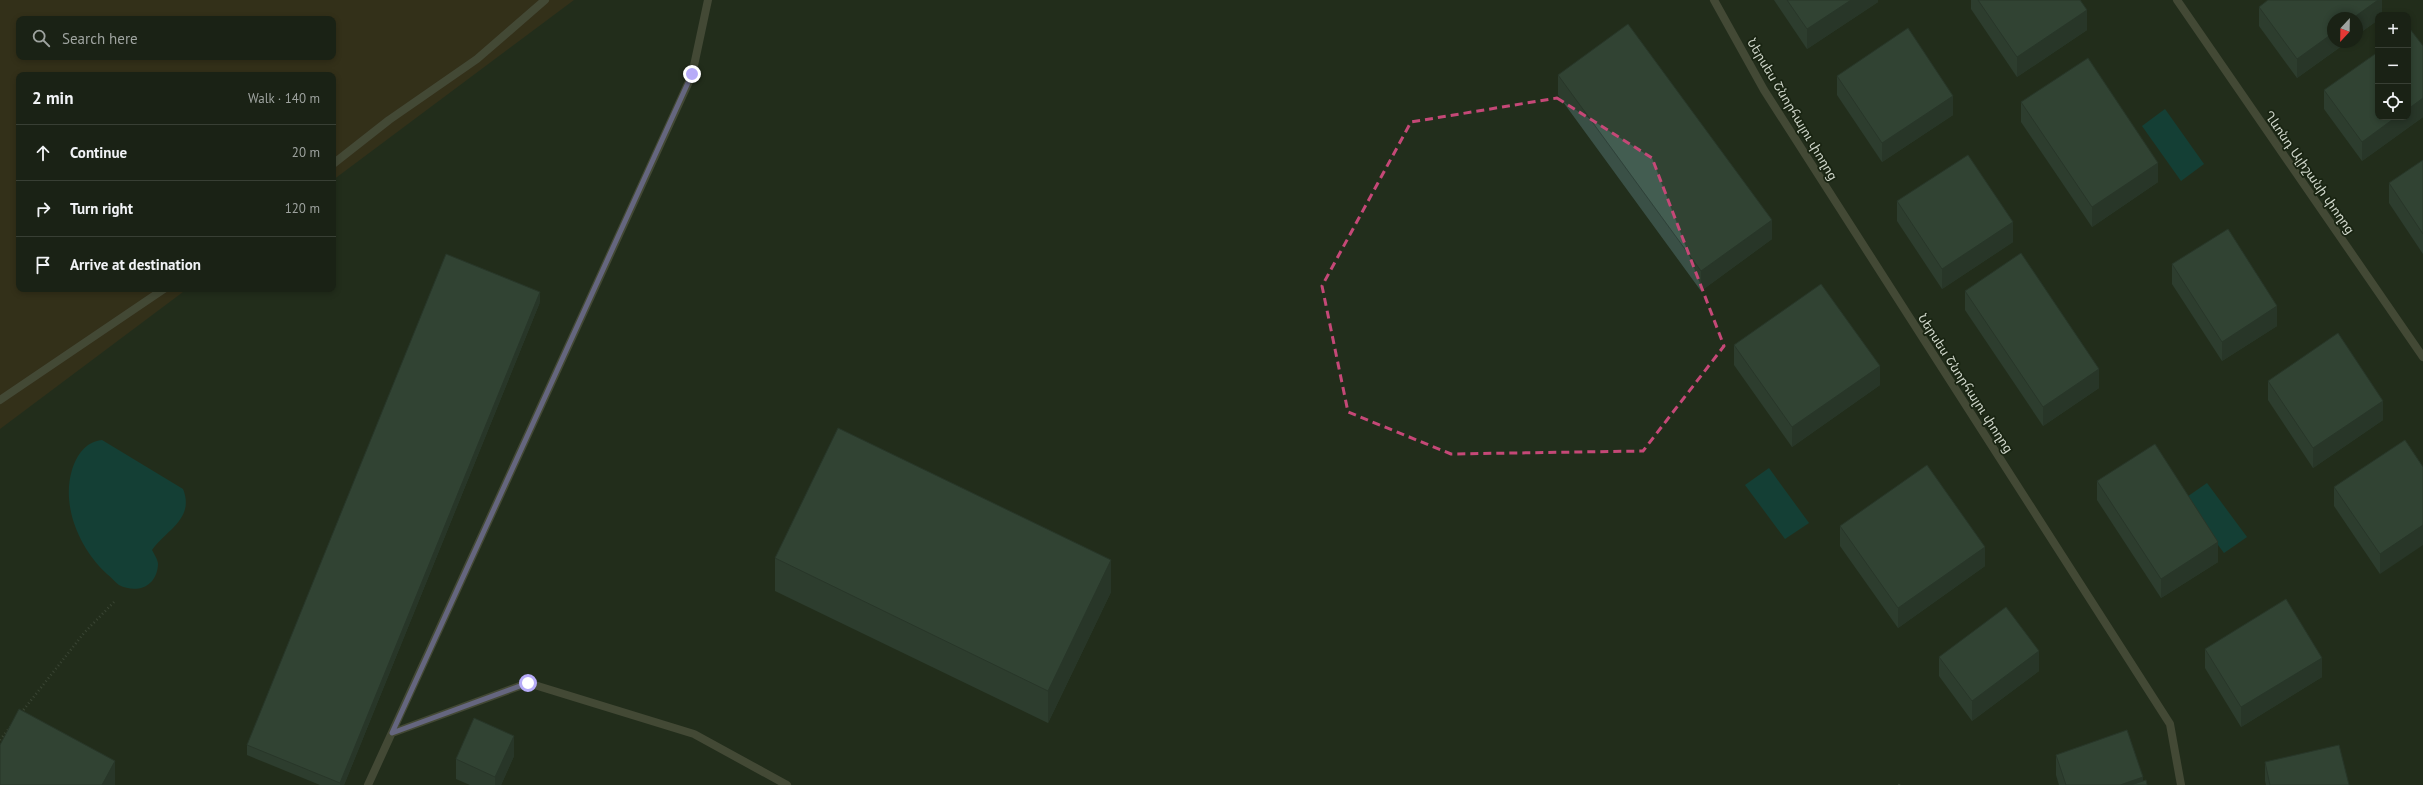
<!DOCTYPE html>
<html lang="en">
<head>
<meta charset="utf-8">
<style>
  :root { --surface:#1a2215; --page:#272f22; --text:#f1f3f6; --muted:#9fa4a0; --line:#383f34 }
  body { margin:0; font-family:"PT Sans","Noto Sans Armenian",sans-serif; background:var(--page); color:var(--text) }
  .controls { position:absolute; right:12px; top:12px; display:grid; overflow:hidden; border-radius:8px; box-shadow:0 2px 6px #0003 }
  .controls button { width:36px; height:36px; display:grid; place-items:center; padding:0; border:0; border-bottom:1px solid var(--line); background:var(--surface); color:var(--text); font:20px sans-serif }
  .compass { position:absolute; left:2327px; top:12px; width:36px; height:36px; border-radius:50%; background:var(--surface); box-shadow:0 2px 6px #0003; rotate:202deg }
  .stop { position:absolute; width:12px; height:12px; margin:-9px; border:3px solid #b6abf8; border-radius:50%; background:#fff }
  .stop.end { background:#b6abf8; border-color:#fff; box-shadow:0 1px 4px #0008 }
  .list { margin:0; padding:0; list-style:none }
  h2 { display:flex; justify-content:space-between; align-items:center; height:52px; margin:0; padding:0 16px; font-size:17px }
  h2 small { font-size:13px; font-weight:400; color:var(--muted) }
  .list li { display:grid; grid-template-columns:26px 1fr auto; gap:12px; align-items:center; box-sizing:border-box; height:56px; padding:0 16px; border-top:1px solid var(--line) }
  .list b { display:block; font-size:15px; white-space:nowrap }
  .list em { font-size:13px; font-style:normal; color:var(--muted) }
  .icon { flex:none; width:22px; height:22px; fill:none; stroke:currentColor; stroke-width:2; stroke-linecap:round; stroke-linejoin:round }
  .map { position:relative; flex:none; width:2423px; height:785px; overflow:hidden }
  .search { position:absolute; background:var(--surface); box-shadow:0 2px 6px #0003; left:16px; top:16px; width:320px; height:44px; display:flex; align-items:center; gap:10px; box-sizing:border-box; padding:0 14px; border-radius:8px; color:var(--muted); font-size:15px }
  .panel { position:absolute; background:var(--surface); box-shadow:0 2px 6px #0003; left:16px; top:72px; width:320px; height:220px; border-radius:8px }
  .map>svg:first-child { display:block }
</style>
</head>
<body>
<div class="map">
<svg width="2423" height="785" viewBox="0 0 2423 785">
  <rect width="100%" height="100%" fill="#222e1c"/>
  <path fill="#473318" fill-rule="evenodd" d="M0 0H574L333 180V75H19V289H187L0 429ZM19 19H333V57H19Z"/>
  <path fill="#035556" d="M2165 109 2204 164 2181 181 2142 126Z
    M102 440 183 489C195 519 166 530 152 550 154 554 158 560 158 564 157 587 137 594 119 585 115 582 111 577 107 574 80 549 61 507 72 470 77 455 85 442 102 440Z
    M1769 468 1809 523 1785 539 1745 485Z
    M2207 483 2247 537 2224 553 2184 499Z"/>
  <g fill="none" stroke-linecap="round" stroke-linejoin="round">
    <path stroke="#586252" stroke-width="2.5" stroke-dasharray="1 3" stroke-linecap="butt" d="M21 713 84 633 114 602
      M0 740 11 726
      M1899 785 1900 782"/>
    <path stroke="#6c6a56" stroke-width="8" d="M333 164 389 120 477 59 545 0
      M0 400 164 289
      M392 733 528 683 694 734 787 785
      M368 785 692 75 708 0"/>
    <path stroke="#6c6a56" stroke-width="8" d="M1714 0 1764 90 2170 724 2181 785
      M2177 0 2423 357"/>
  </g>
  <path fill="#3a5046" d="M1774 0H1878V2L1807 49Z
    M1971 0H2080L2087 30 2017 77 1971 9Z
    M2382 0V15H2378V20L2297 78 2259 26V7Z
    M2423 46V117L2362 161 2324 109V90Z
    M1558 75 1772 239 1701 291 1558 95Z
    M1837 76 1953 115 1882 162 1837 95Z
    M2021 102 2158 182 2092 227 2021 122Z
    M2423 160V254L2389 203V183Z
    M1897 201 2013 242 1942 289 1897 221Z
    M2172 264 2277 326 2222 361 2172 284Z
    M1965 291 2099 388 2043 426 1965 310Z
    M540 302 344 785H320L247 755V745Z
    M1734 345 1880 385 1792 447 1734 365Z
    M2268 381 2383 420 2313 468 2268 400Z
    M2405 440 2380 574 2334 506V487Z
    M2097 481 2218 562 2161 598 2097 500Z
    M1840 526 1985 566 1898 628 1840 546Z
    M775 558 1111 592 1048 723 775 591Z
    M2205 649 2322 677 2241 727 2205 668Z
    M1939 657 2039 671 1972 721 1939 676Z
    M2056 755 2143 781 2147 785H2059L2056 775Z
    M514 756 501 785H470L456 779V759Z
    M2265 762 2349 785H2266L2265 781Z"/>
  <path fill="#2f4139" d="M1851 0H1878V2L1807 49V29Z
    M2378 0H2382V15H2378V20L2357 35V18H2353Z
    M2087 10V30L2017 77V57Z
    M2333 33V42H2347L2297 78V59Z
    M1953 96V115L1882 162V143Z
    M2423 98V117L2362 161V142L2396 117H2408V109Z
    M2158 163V182L2092 227V207Z
    M1772 220V239L1701 291V271Z
    M2013 222V242L1942 289V269Z
    M540 292V302L344 785H340V783Z
    M2277 306V326L2222 361V342Z
    M1880 366V385L1792 447V427Z
    M2099 369V388L2043 426V407Z
    M2383 401V420L2313 468V448Z
    M2423 525V545L2380 574V554Z
    M2218 542V562L2161 598V579Z
    M1985 547V566L1898 628V608Z
    M1111 560V592L1048 723V691Z
    M2039 651V671L1972 721V701Z
    M2322 658V677L2241 727V707Z
    M514 736V756L501 785H495V777Z
    M115 761V785H102Z
    M2143 777V785H2120Z"/>
  <path fill="#435d51" stroke="#2f4139" d="M1787 0H1851L1807 29Z
    M1978 0H2080L2087 10 2017 57Z
    M2268 0H2378L2353 18H2333V33L2297 59 2259 7Z
    M1628 24 1772 220 1701 271 1558 75Z
    M1908 28 1953 96 1882 143 1837 76Z
    M2410 29 2423 46V98L2408 109V30Z
    M2378 52V117H2396L2362 142 2324 90Z
    M2088 58 2158 163 2092 207 2021 102Z
    M1968 155 2013 222 1942 269 1897 201Z
    M2423 160V234L2389 183Z
    M2228 229 2277 306 2222 342 2172 264Z
    M2021 253 2099 369 2043 407 1965 291Z
    M446 254 540 292 340 783 247 745Z
    M1821 284 1880 366 1792 427 1734 345Z
    M2338 333 2383 401 2313 448 2268 381Z
    M838 428 1111 560 1048 691 775 558Z
    M2405 440 2423 467V525L2380 554 2334 487Z
    M2155 444 2218 542 2161 579 2097 481Z
    M1927 465 1985 547 1898 608 1840 526Z
    M2286 599 2322 658 2241 707 2205 649Z
    M2006 607 2039 651 1972 701 1939 657Z
    M19 709 115 761 102 785H0V745Z
    M474 718 514 736 495 777 456 759Z
    M2127 730 2143 777 2120 785H2066L2056 755Z
    M2339 745 2349 785H2270L2265 762Z
    M2146 780 2147 785H2131Z"/>
  <g fill="none" stroke-linecap="round" stroke-linejoin="round">
    <path stroke="#b6abf8" stroke-width="5" d="M528 683 392 733 692 74"/>
  </g>
  <path d="M0 0H2423V785H0ZM1557 98 1652 158 1724 346 1643 451 1451 454 1348 412 1322 286 1411 122Z" fill="#222e1c" fill-opacity=".55" fill-rule="evenodd"/>
  <path fill="none" stroke="#c54877" stroke-width="3" stroke-dasharray="8 5" stroke-linejoin="round" d="M1557 98 1652 158 1724 346 1643 451 1451 454 1348 412 1322 286 1411 122Z"/>
  <g text-anchor="middle" stroke-width="3.5" stroke-linejoin="round" paint-order="stroke">
    <g font-size="13" fill="#cfd6ca" stroke="#192412">
      <text transform="translate(1793 109) rotate(59)" y="5">Ներսես Շնորհալու փողոց</text>
      <text transform="translate(2310 172) rotate(55)" y="5">Ղևոնդ Ալիշանի փողոց</text>
      <text transform="translate(1966 383) rotate(57)" y="5">Ներսես Շնորհալու փողոց</text>
    </g>
  </g>
</svg>
<div class="controls">
<button>+</button>
<button>−</button>
<button><svg class="icon" aria-label="locate" viewBox="0 0 24 24"><circle cx="12" cy="12" r="6"/><path d="M12 2v4M12 18v4M2 12h4M18 12h4"/></svg></button>
</div>
<svg class="compass" viewBox="-18 -18 36 36"><path d="M0-13l5 13h-10z" fill="#e53935"/><path d="M0 13l5-13h-10z" fill="#9fa4a0"/></svg>
<div class="stop" style="left:528px;top:683px"></div>
<div class="stop end" style="left:692px;top:74px"></div>
<div class="search"><svg class="icon" aria-label="search" viewBox="0 0 24 24"><circle cx="10" cy="10" r="6"/><path d="M15 15l6 6"/></svg>Search here</div>
<section class="panel">
<h2>2 min<small>Walk · 140 m</small></h2>
<ul class="list">
<li><svg class="icon" aria-label="ahead" viewBox="0 0 24 24"><path d="M12 20V5M6 11l6-6 6 6"/></svg><div><b>Continue</b></div><em>20 m</em></li>
<li><svg class="icon" aria-label="right" viewBox="0 0 24 24"><path d="M7 20v-9h11M14 6l5 5-5 5"/></svg><div><b>Turn right</b></div><em>120 m</em></li>
<li><svg class="icon" aria-label="arrive" viewBox="0 0 24 24"><path d="M6 21V4h12l-3 4 3 4H6"/></svg><div><b>Arrive at destination</b></div></li>
</ul>
</section>
</div>
</body>
</html>
